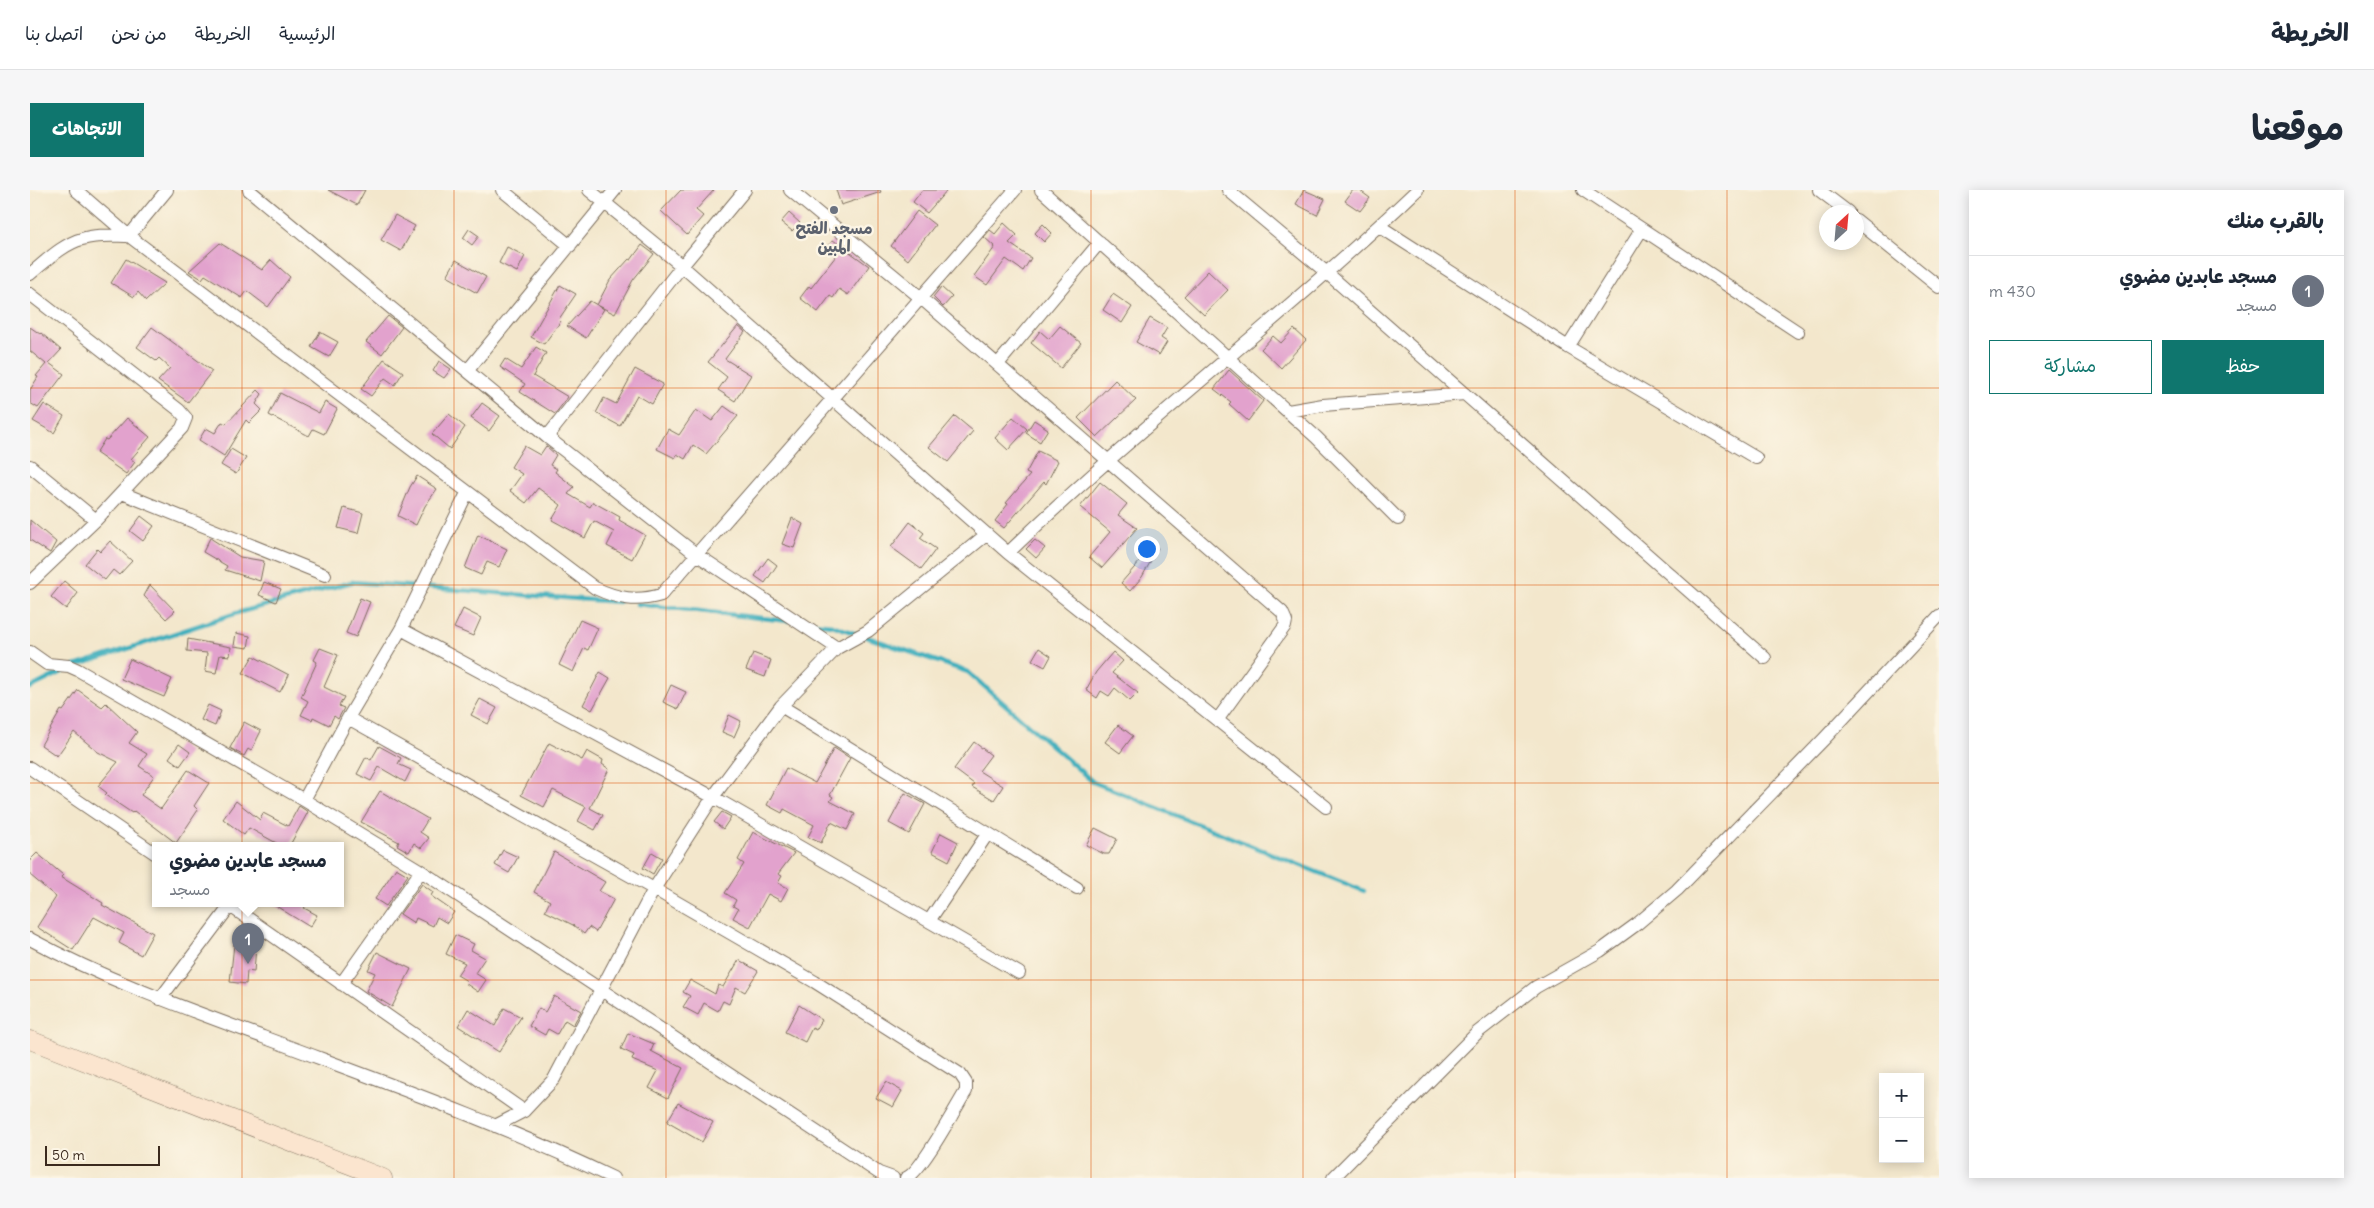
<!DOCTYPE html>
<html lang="ar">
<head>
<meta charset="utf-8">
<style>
  :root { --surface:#fff; --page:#f6f6f7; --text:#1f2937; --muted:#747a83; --line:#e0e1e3; --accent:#0f766e }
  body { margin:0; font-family:Delius,"Playpen Sans Arabic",sans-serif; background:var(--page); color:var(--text); direction:rtl }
  .controls { position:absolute; right:15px; bottom:15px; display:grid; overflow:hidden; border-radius:0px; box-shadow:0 2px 12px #0003 }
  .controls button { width:45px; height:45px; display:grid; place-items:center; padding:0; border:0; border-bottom:1px solid var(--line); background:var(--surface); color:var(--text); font:25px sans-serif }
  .compass { position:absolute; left:1789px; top:15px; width:45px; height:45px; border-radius:50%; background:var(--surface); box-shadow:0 2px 12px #0003; rotate:26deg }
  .scale { position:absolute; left:15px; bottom:12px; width:115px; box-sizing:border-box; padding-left:5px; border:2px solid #3b2a1e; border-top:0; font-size:14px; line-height:18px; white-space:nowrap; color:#3b2a1e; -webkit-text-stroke:4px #fcf5e5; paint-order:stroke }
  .you { position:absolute; left:1116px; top:358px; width:18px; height:18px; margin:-12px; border:4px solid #fff; border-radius:50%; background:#1a73e8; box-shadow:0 0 0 8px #1a73e833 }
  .badge { display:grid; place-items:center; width:32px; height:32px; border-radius:50%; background:var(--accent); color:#fff; font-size:16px; font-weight:700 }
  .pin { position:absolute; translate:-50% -41px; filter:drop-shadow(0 1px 2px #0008) }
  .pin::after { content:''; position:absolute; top:26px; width:18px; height:15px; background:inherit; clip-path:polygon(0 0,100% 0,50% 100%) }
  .popup { position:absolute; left:122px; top:652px; width:192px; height:65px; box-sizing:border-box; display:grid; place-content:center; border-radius:0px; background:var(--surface); filter:drop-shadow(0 1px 4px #0005); font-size:16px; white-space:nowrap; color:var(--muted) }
  .popup b { font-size:19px; color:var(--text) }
  .popup::after { content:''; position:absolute; left:50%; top:100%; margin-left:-10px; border:10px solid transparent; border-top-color:var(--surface) }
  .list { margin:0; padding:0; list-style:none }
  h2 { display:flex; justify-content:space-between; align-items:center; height:65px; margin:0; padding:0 20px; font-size:21px }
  h2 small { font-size:16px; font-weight:400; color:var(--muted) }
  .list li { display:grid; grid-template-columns:32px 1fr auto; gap:15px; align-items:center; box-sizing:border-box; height:70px; padding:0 20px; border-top:1px solid var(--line) }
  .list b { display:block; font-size:19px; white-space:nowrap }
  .list p { margin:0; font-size:16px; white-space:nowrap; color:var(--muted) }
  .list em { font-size:16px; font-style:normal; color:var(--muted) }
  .actions { display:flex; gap:10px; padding:15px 20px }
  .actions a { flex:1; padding:11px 0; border:1px solid var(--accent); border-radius:0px; text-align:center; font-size:18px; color:var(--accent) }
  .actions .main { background:var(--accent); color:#fff }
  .map { position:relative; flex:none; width:1909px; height:988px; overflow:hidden; direction:ltr; border-radius:0px }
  header { display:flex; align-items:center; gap:30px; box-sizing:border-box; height:70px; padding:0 25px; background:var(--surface); border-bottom:1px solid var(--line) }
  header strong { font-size:24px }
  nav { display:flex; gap:28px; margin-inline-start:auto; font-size:18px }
  .intro { display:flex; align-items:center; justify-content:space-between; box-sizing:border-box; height:120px; padding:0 30px }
  h1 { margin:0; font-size:35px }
  .button { padding:12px 22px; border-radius:0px; background:var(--accent); color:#fff; font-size:18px; font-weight:700 }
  main { display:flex; gap:30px; padding:0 30px }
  aside { flex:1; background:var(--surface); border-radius:0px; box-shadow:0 2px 12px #0003 }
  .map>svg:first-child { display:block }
</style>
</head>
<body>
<header>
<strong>الخريطة</strong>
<nav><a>الرئيسية</a><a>الخريطة</a><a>من نحن</a><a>اتصل بنا</a></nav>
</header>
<div class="intro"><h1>موقعنا</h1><a class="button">الاتجاهات</a></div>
<main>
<aside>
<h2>بالقرب منك<small></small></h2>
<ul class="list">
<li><span class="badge" style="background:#6b7280">1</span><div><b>مسجد عابدين مضوي</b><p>مسجد</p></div><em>430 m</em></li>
</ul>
<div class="actions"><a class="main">حفظ</a><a>مشاركة</a></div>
</aside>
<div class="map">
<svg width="1909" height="988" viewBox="0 0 1909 988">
  <rect width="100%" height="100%" fill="#fcf5e5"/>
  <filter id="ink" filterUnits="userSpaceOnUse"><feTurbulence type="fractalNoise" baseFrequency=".02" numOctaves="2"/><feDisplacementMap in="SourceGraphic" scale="10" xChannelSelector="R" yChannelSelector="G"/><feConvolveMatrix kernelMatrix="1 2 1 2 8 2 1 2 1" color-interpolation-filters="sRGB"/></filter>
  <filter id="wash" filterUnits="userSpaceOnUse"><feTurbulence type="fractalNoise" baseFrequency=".0096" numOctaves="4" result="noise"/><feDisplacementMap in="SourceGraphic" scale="20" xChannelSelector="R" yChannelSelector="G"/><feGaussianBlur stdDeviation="1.12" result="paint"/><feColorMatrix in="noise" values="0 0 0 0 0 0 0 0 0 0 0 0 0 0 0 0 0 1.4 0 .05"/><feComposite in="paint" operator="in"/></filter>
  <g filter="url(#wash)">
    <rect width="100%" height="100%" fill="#f3e7cc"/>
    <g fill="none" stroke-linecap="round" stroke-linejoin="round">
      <path stroke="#42b0be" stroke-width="4.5" d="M607 414 758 431
        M776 432 802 435 827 444
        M834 446 938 482 1063 592 1334 701
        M45 476 207 423 322 392 589 412
        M0 498 38 479"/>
    </g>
    <g id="blocks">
      <path fill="#e2a2cd" d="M298 0H335L327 15Z
        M651 0H684L666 20 673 26 657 45 631 21Z
        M806 0H850L851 2 811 15Z
        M892 0H917L897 23 883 12Z
        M1274 0 1295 9 1287 25 1266 14Z
        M1323 0H1329L1340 8 1330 21 1315 11Z
        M887 21 905 35 878 70 861 56Z
        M759 23 770 33 762 41 751 32Z
        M365 25 385 36 371 61 351 50Z
        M974 33 987 45 979 53 1001 68 993 81 976 69 957 95 944 86 965 57 954 47 960 40 965 44Z
        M1013 34 1022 43 1014 52 1005 43Z
        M439 39 449 46 442 55 433 48Z
        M803 50 839 76 818 105 809 99 803 108 800 106 788 122 770 108 779 96 781 98 806 66 796 59Z
        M190 53 232 80 241 70 260 87 238 117 217 101 212 108 175 85 172 89 159 81Z
        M612 55 624 64 603 90 585 124 567 115 580 90 599 69 601 70Z
        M477 57 495 66 487 82 469 73Z
        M96 69 135 93 116 111 108 102 104 107 81 93Z
        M426 70 456 87 447 103 417 86Z
        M1178 81 1198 100 1174 125 1154 106Z
        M530 95 546 104 529 129 531 131 514 154 501 147Z
        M911 97 922 107 913 117 903 107Z
        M1083 104 1102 117 1092 133 1073 120Z
        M560 111 574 119 556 148 537 136Z
        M358 126 372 137 352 164 336 152Z
        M1120 128 1137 138 1131 148 1137 152 1129 165 1106 152Z
        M708 136 715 142 695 169 721 185 705 211 688 200 697 187 678 172Z
        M1030 136 1051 153 1031 178 1001 153 1010 141 1019 149Z
        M0 137 10 144 11 143 31 160 19 173 34 184 8 218 0 213V200L8 187 6 186 16 174 0 161Z
        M122 137 182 181 158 212 128 191 140 178 129 168 126 171 107 157Z
        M1264 139 1276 150 1251 178 1231 159 1243 146 1251 153Z
        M290 142 308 152 299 167 281 157Z
        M506 157 516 163 503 186 538 207 525 224 490 202 495 194 470 177 475 169 491 179Z
        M354 169 373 182 365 195 355 188 341 206 331 199Z
        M409 171 421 179 414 188 403 181Z
        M605 179 633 194 622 214 607 205 590 236 566 223 574 208 586 214Z
        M1199 180 1233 211 1218 231 1199 214 1201 212 1184 199Z
        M1085 190 1106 210 1067 247 1048 228Z
        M228 200 232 204 226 214 232 220 219 233 216 230 194 266 169 250 176 238 185 243 192 232 196 234Z
        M250 203 289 223 295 212 307 219 294 244 283 239 279 246 239 225Z
        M452 213 470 226 459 241 441 228Z
        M14 214 34 226 24 243 3 231Z
        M694 216 708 226 676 264 663 255 655 269 647 264 645 268 627 259 638 239 649 245 666 220 682 231Z
        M419 224 435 237 420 259 402 244Z
        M925 226 943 241 918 272 899 257Z
        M983 227 997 239 978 260 965 248Z
        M97 228 120 247 101 269 105 272 96 284 66 263 75 249 77 250Z
        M1004 230 1018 239 1010 252 996 243Z
        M494 256 510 265 516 256 526 265 520 275 527 279 525 282 544 297 538 304 560 317 563 312 590 327 589 330 615 345 602 369 577 356 584 342 564 331 555 348 522 330 531 315 508 298 496 313 480 301 492 284 481 277Z
        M201 259 216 268 206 284 191 275Z
        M1008 261 1028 271 1016 294 1014 292 974 338 965 331 978 314 976 313 1000 285 996 283Z
        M387 286 407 299 395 316 386 335 368 326 380 297Z
        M1070 292 1097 314 1088 325 1107 338 1072 378 1059 367 1080 342 1050 317Z
        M314 318 333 323 328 343 308 338Z
        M111 326 124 336 113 351 100 341Z
        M762 328 773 334 764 358 752 354Z
        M0 330 26 352 20 363 0 350Z
        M880 332 894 343 890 348 906 359 891 379 861 357Z
        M448 345 477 359 469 377 457 372 451 385 435 378Z
        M180 348 210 367 234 371 230 391 195 380 197 376 173 362Z
        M1005 350 1015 358 1006 368 996 359Z
        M80 351 102 371 89 385 83 380 75 390 55 374 67 359 70 362Z
        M1124 355 1128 358 1112 387 1100 401 1091 393Z
        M738 368 747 375 735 393 725 386Z
        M34 391 48 403 36 419 21 407Z
        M234 392 251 399 246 412 229 405Z
        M120 395 145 421 136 429 114 406Z
        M330 408 340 412 326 447 316 443Z
        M433 419 451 428 443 446 424 438Z
        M550 430 568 438 558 460 554 458 543 482 529 475Z
        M206 443 220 446 218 458 204 456Z
        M158 449 201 457 200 466 190 465 186 483 175 481 177 463 157 461Z
        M290 458 308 465 294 497 314 507 309 516 314 518 308 529 304 526 299 535 283 527 282 530 271 525 278 511 271 507 287 472 284 470Z
        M1009 458 1021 466 1015 477 1002 470Z
        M1083 462 1093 471 1082 483 1108 503 1100 511 1085 498 1079 506 1071 501 1067 508 1056 500 1066 482Z
        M723 463 741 470 735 487 716 480Z
        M223 466 259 485 250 502 213 483Z
        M100 469 142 489 134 507 91 489Z
        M570 482 580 488 562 520 553 515Z
        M641 495 656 502 648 519 633 512Z
        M48 500 72 517 76 513 107 542 99 553 117 564 109 576 124 586 111 605 131 619 158 580 179 593 164 616 168 620 146 653 104 621 102 623 75 605 77 603 68 596 88 572 68 562 44 542 27 566 11 555 31 520 33 521Z
        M450 509 467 518 458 534 441 525Z
        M178 515 191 521 185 536 171 530Z
        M699 525 711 531 704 547 692 542Z
        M214 532 231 541 221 561 218 559 214 566 200 558Z
        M1088 535 1103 546 1090 563 1075 552Z
        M944 552 961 565 949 581 973 596 964 610 942 597 944 594 924 579Z
        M519 553 552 570 557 561 573 570 572 574 579 579 560 618 573 625 565 640 548 631 556 617 523 600 514 617 491 605Z
        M149 554 160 562 150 576 139 568Z
        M349 556 371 568 368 574 381 580 375 592 349 577 341 591 327 584 336 567 341 570Z
        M804 558 820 568 800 605 803 607 800 611 825 624 817 640 801 632 791 653 778 647 784 635 754 619 752 623 737 615 756 578 785 593Z
        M350 601 398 629 390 642 399 648 391 658 384 653 379 662 367 655 369 652 331 632Z
        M875 603 895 614 879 644 859 633Z
        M206 611 230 630 233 623 258 636 269 616 278 622 260 655H250L219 638 214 645 193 629Z
        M692 622 701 627 693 639 684 632Z
        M1065 638 1087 649 1079 664H1074L1056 655Z
        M723 642 764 663 748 684 752 686 748 693 758 698 751 711 738 704 720 737 703 728 708 719 703 716 706 710 695 703 714 674 708 670Z
        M911 643 928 652 919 671 902 662Z
        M473 660 488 667 479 683 465 675Z
        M524 662 575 692 569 701 584 709 566 742 559 737 554 744 543 735 515 721 520 711 504 702Z
        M622 662 632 668 623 684 613 678Z
        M7 663 33 685 31 687 73 713 72 715 123 743 111 765 89 753 94 743 64 727 43 760 7 737 26 707 0 685V670Z
        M366 678 378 685 356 716 345 709Z
        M392 694 403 702 401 706 424 722 417 733 407 727 403 736 386 728 384 733 370 724Z
        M241 713H278L274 718 287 725 280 737Z
        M425 745 444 754 441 760 455 768 445 783 456 790 448 802 435 793 437 791 427 785 435 773 416 764Z
        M204 754 226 756 224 782 217 781 216 794 200 792Z
        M347 762 381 779 362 817 336 801 345 783 338 780Z
        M709 770 728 781 715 802 706 797 699 814 693 811 688 821 674 813 668 825 653 817 660 806 653 802 660 790 685 804 688 795 693 797Z
        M524 806 551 821 543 835 535 830 527 844 518 839 515 845 499 836 509 818 515 822Z
        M769 815 792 830 786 840 782 838 775 852 755 842Z
        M474 818 491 827 469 862 428 836 438 819 465 836Z
        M598 843 624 854 621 861 653 878 638 908 619 898 628 881 602 870 604 865 591 859Z
        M856 892 872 901 863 917 846 908Z
        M648 913 683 932 672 952 637 932Z"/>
    </g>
  </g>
  <g filter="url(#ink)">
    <use href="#blocks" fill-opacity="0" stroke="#7b6c5b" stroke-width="1"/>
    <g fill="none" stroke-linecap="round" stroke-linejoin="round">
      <g stroke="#7b6c5b" stroke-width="14">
        <path id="street" d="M46 0 99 46 565 398C588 409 607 412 631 405L985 0
          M219 0 517 247 666 364 807 458
          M472 0 540 56
          M559 0 652 76 978 363 1296 617
          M760 0 891 108 1252 422 1256 431 1255 436 1188 529
          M1011 0 1286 247 1368 329
          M1198 0 1297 83 1735 468
          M1553 0 1768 142
          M1789 0 1818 22
          M1826 30 1909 97
          M1349 36 1538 157 1726 268
          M0 84C15 72 33 54 52 49 67 44 84 46 99 46L137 0
          M0 104 149 220 156 228 152 238 66 330 0 393
          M1538 157 1612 39
          M968 174 1070 52
          M438 180 585 0
          M1258 221 1293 215 1435 204
          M517 247 652 76 715 0
          M0 276 66 330
          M92 303 295 385
          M978 363C1109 236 1255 126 1387 0
          M371 439 683 607 989 783
          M0 462 17 474 39 476 48 480 274 610 391 681 849 983 863 988
          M751 516 1047 698
          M318 528 624 699 785 792 930 884 936 893V901C926 917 890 984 876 988
          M0 578 126 664
          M274 610 318 528 371 439 437 303
          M196 713 494 921
          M899 731 958 643
          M0 749C74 789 154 818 233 847 350 891 470 933 583 988
          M311 794 391 681
          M130 809 200 716
          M465 936 494 921 524 889 624 699 683 607 751 516 807 458 838 441 957 344
          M1303 988 1448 842 1506 797 1570 761 1607 734 1647 700 1795 548 1909 426"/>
      </g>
      <g stroke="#7b6c5b" stroke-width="19">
        <path id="secondary" d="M0 850 353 988"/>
      </g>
      <use href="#street" stroke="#fff" stroke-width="12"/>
      <use href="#secondary" stroke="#fbe5cf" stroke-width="18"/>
    </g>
  </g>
  <path fill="none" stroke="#df570d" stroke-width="1" stroke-opacity="0.55" d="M212 0V988M424 0V988M636 0V988M848 0V988M1061 0V988M1273 0V988M1485 0V988M1697 0V988M0 198H1909M0 395H1909M0 593H1909M0 790H1909"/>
  <circle fill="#6b7280" stroke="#fcf5e5" stroke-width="2" cx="804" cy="20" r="5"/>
  <g text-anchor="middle" stroke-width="4.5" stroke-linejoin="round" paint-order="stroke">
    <g font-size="16" font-weight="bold" fill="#5b616d" stroke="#fcf5e5">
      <text x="804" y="44">مسجد الفتح<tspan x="804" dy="18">المبين</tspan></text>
    </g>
  </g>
</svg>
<div class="controls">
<button>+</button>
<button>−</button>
</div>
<svg class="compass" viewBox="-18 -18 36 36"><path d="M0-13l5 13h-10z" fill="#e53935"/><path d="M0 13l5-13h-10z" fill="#747a83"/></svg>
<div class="scale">50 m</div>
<div class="you"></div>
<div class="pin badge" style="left:218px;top:774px;background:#6b7280">1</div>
<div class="popup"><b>مسجد عابدين مضوي</b>مسجد</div>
</div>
</main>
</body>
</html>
